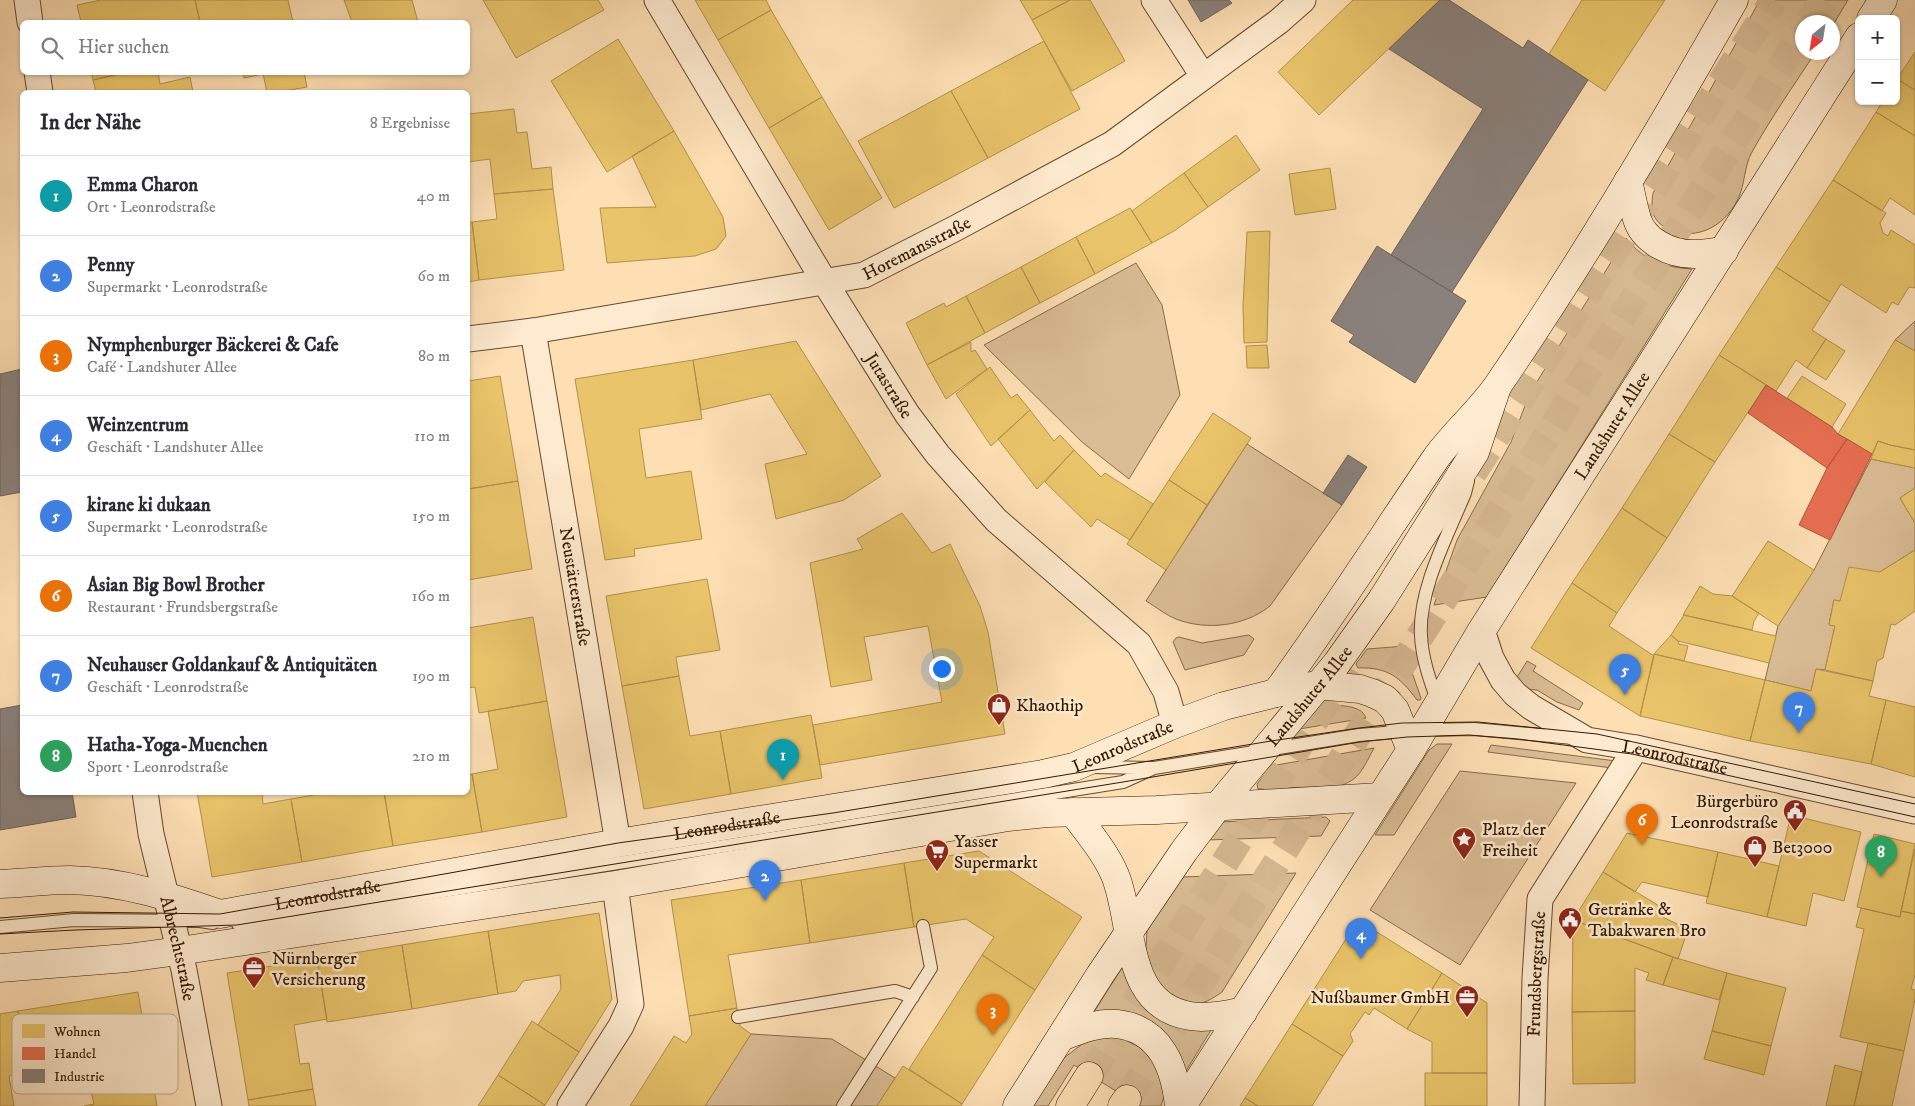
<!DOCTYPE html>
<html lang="de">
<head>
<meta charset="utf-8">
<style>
  :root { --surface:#fff; --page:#f7f7f7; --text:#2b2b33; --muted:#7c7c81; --line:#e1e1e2; --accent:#ea580c }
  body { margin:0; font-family:"IM FELL DW Pica",serif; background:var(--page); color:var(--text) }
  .controls { position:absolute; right:15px; top:15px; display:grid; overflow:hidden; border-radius:8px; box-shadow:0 1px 4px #0004 }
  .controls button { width:45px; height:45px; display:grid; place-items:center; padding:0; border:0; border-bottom:1px solid var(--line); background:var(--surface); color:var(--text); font:25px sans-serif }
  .compass { position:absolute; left:1795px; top:15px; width:45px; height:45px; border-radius:50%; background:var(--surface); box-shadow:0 1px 4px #0004; rotate:210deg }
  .you { position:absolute; left:941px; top:668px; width:18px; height:18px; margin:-12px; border:4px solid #fff; border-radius:50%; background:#1a73e8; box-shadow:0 0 0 8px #1a73e833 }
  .badge { display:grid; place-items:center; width:32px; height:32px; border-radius:50%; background:var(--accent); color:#fff; font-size:16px; font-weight:700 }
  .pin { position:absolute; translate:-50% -41px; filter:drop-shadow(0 1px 2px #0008) }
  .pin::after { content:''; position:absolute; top:26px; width:18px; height:15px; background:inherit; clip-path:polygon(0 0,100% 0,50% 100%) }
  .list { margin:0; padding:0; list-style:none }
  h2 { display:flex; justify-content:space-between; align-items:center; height:65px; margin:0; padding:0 20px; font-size:21px }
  h2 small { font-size:16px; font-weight:400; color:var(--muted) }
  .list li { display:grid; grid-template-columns:32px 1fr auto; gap:15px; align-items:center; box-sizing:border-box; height:80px; padding:0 20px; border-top:1px solid var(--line) }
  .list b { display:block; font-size:19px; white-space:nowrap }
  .list p { margin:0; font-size:16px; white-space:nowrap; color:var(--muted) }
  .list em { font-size:16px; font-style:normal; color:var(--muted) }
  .icon { flex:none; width:28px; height:28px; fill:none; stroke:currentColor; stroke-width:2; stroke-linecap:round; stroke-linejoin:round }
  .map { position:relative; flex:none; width:1915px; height:1106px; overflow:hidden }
  .search { position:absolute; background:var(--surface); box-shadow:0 1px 4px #0004; left:20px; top:20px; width:450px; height:55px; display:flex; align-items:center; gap:12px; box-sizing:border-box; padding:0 18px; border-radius:8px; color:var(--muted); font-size:19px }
  .panel { position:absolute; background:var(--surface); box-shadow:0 1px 4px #0004; left:20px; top:90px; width:450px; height:705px; border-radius:8px }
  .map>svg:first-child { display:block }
</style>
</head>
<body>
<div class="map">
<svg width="1915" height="1106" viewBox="0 0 1915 1106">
  <rect width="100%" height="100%" fill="#fedfb4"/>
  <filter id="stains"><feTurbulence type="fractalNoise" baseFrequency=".004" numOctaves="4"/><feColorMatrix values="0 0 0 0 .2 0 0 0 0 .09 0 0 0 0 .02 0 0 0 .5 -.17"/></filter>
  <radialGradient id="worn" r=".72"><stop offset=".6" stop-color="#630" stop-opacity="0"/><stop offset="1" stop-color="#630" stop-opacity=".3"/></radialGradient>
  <path fill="#dbbd95" stroke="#876b4a" d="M1760 0H1848L1833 25 1832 22H1802V52L1815 53C1794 85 1771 118 1752 152 1744 166 1745 185 1738 199 1724 228 1692 244 1663 226 1651 218 1651 206 1653 193Z
    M1626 238C1644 261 1664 267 1692 269L1487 597 1434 605 1457 540 1511 442 1530 393Z
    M1136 263 1162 305 1180 395 1129 479 1082 442 984 345Z
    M1915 321V351L1895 340Z
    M1247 444 1342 505 1270 606C1245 626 1207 631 1176 619 1166 615 1156 607 1146 601Z
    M1871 459 1915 468V488L1900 498 1915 523V550L1880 572 1840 601 1834 600 1829 624 1835 626 1825 670 1816 669 1811 691 1765 680 1778 626 1814 570Z
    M1249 635 1254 639 1244 655 1185 670 1173 642 1176 638 1179 637 1202 643Z
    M1406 646 1409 664 1421 698 1420 700H1417C1400 677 1388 667 1358 668L1356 664 1367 649Z
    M1527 661 1536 666 1533 671 1583 703 1579 710 1557 702 1537 690 1523 689 1516 679Z
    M1321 705C1334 706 1361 703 1366 718L1299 729Z
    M1437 744H1452L1394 835H1375L1429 750Z
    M1491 745 1616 761 1612 768 1488 752Z
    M1374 748C1364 766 1360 781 1338 786L1258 789 1257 784 1271 766Z
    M1460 771 1576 783 1460 965 1370 910Z
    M1326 817 1330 821 1321 836 1207 840 1220 822Z
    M1296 873 1222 992C1199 1008 1196 1005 1170 999L1149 969 1146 948 1147 931 1154 917 1182 877Z
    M1123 966 1163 1020 1178 1027 1211 1030 1186 1071 1092 1015Z
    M751 1034 832 1039 895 1078 877 1106H705Z
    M1099 1038H1120L1140 1047 1155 1059 1164 1096 1161 1106H1140L1074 1065 1048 1106H1033L1064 1058 1082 1044Z"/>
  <path fill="#e9c46a" stroke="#b2914a" d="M101 0H195L200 22H81L77 5Z
    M195 0H288L293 22H200Z
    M344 0H412L418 22H352Z
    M483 0H598L604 10 516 58Z
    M695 0H766L771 10 718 40Z
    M1020 0H1070L1032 20Z
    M1070 0H1090L1125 61 1072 91 1032 20Z
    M1353 0H1440L1319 115 1278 72Z
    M1582 0H1665L1605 91 1549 54Z
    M771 10 822 97 769 128 718 40Z
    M618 39 674 131 607 172 551 81Z
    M1044 41 1080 109 988 158 951 91Z
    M1915 52V90L1897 79Z
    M91 72H128L93 80Z
    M128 72H158L160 84 190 77 193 92H96L93 80Z
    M243 72H304L307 87 279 92H267L263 74 244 78Z
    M1897 79 1915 90V136L1876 112 1883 101H1896Z
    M951 91 988 158 894 208 858 141Z
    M822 97 882 198 829 230 769 128Z
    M514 109 517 133 527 132 532 169 551 167 553 189 494 194 490 159 468 162V114Z
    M1876 112 1915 136V215L1890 198 1882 211 1833 180Z
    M674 131 723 217 726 236 716 249 695 256 607 263 600 208 656 207 632 156Z
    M1236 135 1260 170 1208 207 1184 173Z
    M1330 168 1336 209 1295 215 1289 174Z
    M1184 173 1208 207 1174 231 1152 243 1132 211Z
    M1833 180 1886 213 1880 223 1883 233 1888 236 1891 230 1915 245V288L1909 287 1898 305 1892 302 1886 313 1841 284 1830 302 1776 267Z
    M553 189 564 270 479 280 472 222 497 219 494 194Z
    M1130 208 1152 243 1095 274 1076 237Z
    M472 222 479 280 468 282V223Z
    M1270 231 1267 342 1244 343 1243 306 1247 232Z
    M1076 237 1095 274 1040 303 1021 267Z
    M1021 267 1040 303 985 333 966 296Z
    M1776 267 1830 302 1812 330 1826 339 1807 368 1796 360 1776 391 1719 355Z
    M966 296 985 333 927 365 906 323 944 303 946 307Z
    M1826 339 1845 351 1826 380 1807 368Z
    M1895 340 1915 351V450L1890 445 1878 441 1872 454 1838 434Z
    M796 341 881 476 844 500 776 519 765 464 807 454 770 394 701 410 693 360Z
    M971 342V352L975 350 987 369 946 399 927 365Z
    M1267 345 1269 368H1247L1246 346Z
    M1719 355 1766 385 1715 462 1669 434Z
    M693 360 702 419 639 429 646 478 691 471 702 539 634 549 635 556 605 560 575 379Z
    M990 367 1011 398 1017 394 1030 410 991 446 956 394Z
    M500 376 518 481 468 489V381Z
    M1802 376 1846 404 1832 427 1787 398Z
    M1030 410 1054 441 1060 435 1074 450 1037 489 998 439Z
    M1213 413 1251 438 1207 505 1169 480Z
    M1669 434 1715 462 1667 538 1622 508Z
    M1878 441 1890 445 1915 450V468L1871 459Z
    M1074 450 1101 477 1105 473 1153 504 1130 540 1097 519 1091 527 1045 482Z
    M1169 480 1207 505 1166 570 1127 544Z
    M518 481 532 569 468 580V489Z
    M1915 488V523L1900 498Z
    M1622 508 1667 538 1617 613 1572 583Z
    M902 513 932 553 950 544 980 606 988 632 1005 734 820 765 813 725 942 702 928 626 864 637 872 680 831 687 810 563 863 549 857 539Z
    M1768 541 1814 570 1778 626 1732 596Z
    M1915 550V611L1895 625 1891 624 1883 658 1877 661 1873 681 1825 670 1835 626 1829 625 1834 600 1840 601 1849 567 1880 572Z
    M707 579 720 650 676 657 679 676 622 686 606 596Z
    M1572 583 1617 613 1609 626 1654 656 1640 716 1531 648Z
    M1700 586 1713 594 1732 596 1759 613 1754 621 1752 630 1683 615Z
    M1684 615 1776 636 1769 663 1678 641 1671 635Z
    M533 617 547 701 479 713 475 687 468 688V628Z
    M1671 635 1678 641 1679 644 1688 646 1684 661 1654 654Z
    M1654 654 1765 680 1750 741 1640 716Z
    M1816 669 1873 681 1869 696 1886 700 1871 764 1750 741 1765 680 1811 691Z
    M679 676 690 736 720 731 731 794 644 809 622 686Z
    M1886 700 1915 707V777L1871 764Z
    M547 701 567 817 482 832 472 774 498 769 488 711Z
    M811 715 822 778 731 794 720 731Z
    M472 774 482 832 393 846 384 792H468V775Z
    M197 792H262L263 804 291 799 302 862 212 877Z
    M314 792H384L393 846 302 862 291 799 314 795Z
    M1791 815 1861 832 1844 901 1813 893 1806 926 1767 917Z
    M1627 833 1718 852 1708 897 1642 882 1635 892 1603 872Z
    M1874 834 1915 844 1900 917 1857 907Z
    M1915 849V914L1901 911Z
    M979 851 1082 917 1035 990 982 955 994 937 966 919 914 927 904 863Z
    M1718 852 1779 866 1767 917 1706 903Z
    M904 863 914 927 810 943 801 880Z
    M1603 872 1661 907 1656 914 1688 929 1678 959 1573 920Z
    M801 880 810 943 728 955 737 1008 689 1016 671 900Z
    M1861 908 1900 917 1901 911 1915 914V974L1911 989 1915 990V999L1904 1051 1840 1037 1864 929 1856 927Z
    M599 913 612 999 579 1052 538 1025 561 989 560 975 523 981 516 991 498 994 488 931Z
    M1358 920 1442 973 1407 1029 1374 1008 1369 1015 1365 1012 1350 1034 1353 1041 1343 1056 1292 1024Z
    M1573 920 1673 957 1663 985 1646 980 1649 973 1635 968V1011L1572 1012Z
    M488 931 498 994 412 1009 402 945Z
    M402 945 412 1009 327 1022 317 959Z
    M982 955 1035 990 962 1104 909 1069Z
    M1673 957 1727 973 1719 1000 1663 985Z
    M317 959 327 1019 294 1025 300 1064 309 1063 313 1089 248 1100 227 973Z
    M1442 973 1487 1003V1073H1432V1042L1407 1029Z
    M1727 973 1786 988 1771 1046 1712 1031Z
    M138 992 153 1082 91 1092 86 1063 28 1072 18 1011Z
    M737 1008 740 1026 751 1034 705 1106H630L674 1036 686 1043 692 1034 689 1016Z
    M18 1011 28 1072 9 1076 14 1106H0V1014Z
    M1635 1011V1083L1573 1084 1572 1012Z
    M532 1021 579 1052 545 1105 498 1075Z
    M1292 1024 1343 1056 1312 1106H1258L1245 1098Z
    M1712 1031 1771 1046 1764 1075 1704 1059Z
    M1868 1043 1904 1051 1892 1106H1854Z
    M1835 1065 1862 1072 1854 1106H1826Z
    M903 1066 962 1104 961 1106H877Z
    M1425 1073H1487V1106H1425Z
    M498 1075 545 1105 544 1106H478Z
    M153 1082 157 1106H84L94 1104 91 1092Z
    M313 1089 316 1106H249L248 1100Z
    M1245 1098 1258 1106H1240Z"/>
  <path fill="#e76f51" stroke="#b15539" d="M1766 385 1832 427 1838 434 1847 439 1827 468 1748 413Z
    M1847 439 1872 454 1830 540 1799 525 1827 468Z"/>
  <path fill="#8a817c" stroke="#706257" d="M1188 0H1229L1232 3 1201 22Z
    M1440 0H1449L1523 48 1528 40 1588 80 1452 292 1391 255 1483 109 1389 49Z
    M1377 246 1466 301 1415 383 1349 342 1354 335 1331 321Z
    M22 369V492L0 496V374Z
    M1348 455 1367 467 1342 505 1323 493Z
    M22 705V792H72L76 817 0 830V709Z"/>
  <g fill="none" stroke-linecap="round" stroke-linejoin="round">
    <path stroke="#d5b790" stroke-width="28" stroke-dasharray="28 14" stroke-linecap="butt" d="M1809 22 1824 0
      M1473 473 1774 0
      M1089 1076 1349 667
      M1127 1099 1802 33"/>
    <g stroke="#664a2d" stroke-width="14">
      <path id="lane" d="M1438 703C1430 681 1422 658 1421 636 1418 590 1448 535 1465 493L1468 481
        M1091 767 1154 768 1359 735 1422 730 1474 729 1573 738
        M238 924 1123 782 1154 768
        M0 927 74 920 200 921 213 923
        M738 1017 895 991 913 997
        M843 1106 931 968 923 926"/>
    </g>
    <g stroke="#664a2d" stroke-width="27">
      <g id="street">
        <path d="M27 0 30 22"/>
        <path id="s1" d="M657 0 824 281 907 414 938 455 996 520 1139 644 1166 692 1175 724"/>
        <path d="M1154 0 1203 76"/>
        <path d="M37 72 40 92"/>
        <path id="s2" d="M533 331 618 843"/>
        <path id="s3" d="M468 339 533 331 864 275 956 228 1112 144 1278 22 1303 0"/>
        <path id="s4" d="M1482 630 1491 658 1503 680 1515 694 1531 707 1587 740 1636 748 1915 811"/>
        <path id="s5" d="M145 792 151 834 184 970 209 1106"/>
        <path d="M570 1106 621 1026 631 1004 615 885"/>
        <path id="s6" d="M1532 1106 1535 978 1540 899 1636 748"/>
      </g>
    </g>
    <g stroke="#331900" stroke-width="29">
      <g id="secondary">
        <path d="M1871 19 1883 0"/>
        <path d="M1628 181C1631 193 1633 206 1637 219 1644 241 1670 254 1693 254 1703 254 1713 252 1724 251"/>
        <path d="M1276 693C1332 616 1383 536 1436 458 1455 432 1480 411 1498 385 1583 261 1660 131 1734 0"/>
        <path d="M1073 812C1088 832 1105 852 1115 875 1135 924 1122 1005 1190 1016 1207 1019 1226 1014 1243 1012"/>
        <path id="s7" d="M0 884C23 883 47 880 70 880 122 881 171 897 220 914L618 843 1043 774 1074 767 1175 724 1224 706 1276 693 1317 685 1360 689 1372 693 1385 699 1395 710 1411 750"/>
        <path d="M0 968 127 958 179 951 615 885 1008 817 1047 813 1157 810 1380 797"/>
        <path d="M1061 1037C1079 1030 1098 1022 1117 1024 1161 1029 1175 1068 1179 1106"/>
        <path id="s8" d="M1017 1106 1100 975 1184 851 1218 806 1337 663 1381 601 1475 452 1497 387"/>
        <path id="s9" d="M1182 1106 1411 750 1482 630 1859 37"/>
      </g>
    </g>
    <g stroke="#331900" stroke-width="29">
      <path id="highway" d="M1070 1106 1089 1076
        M1122 1106 1127 1099"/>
    </g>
    <use href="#lane" stroke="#feeace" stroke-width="12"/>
    <use href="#street" stroke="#feeace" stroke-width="25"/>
    <use href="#secondary" stroke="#feeace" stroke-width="28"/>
    <use href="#highway" stroke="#fedfb4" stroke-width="28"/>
    <path stroke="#331900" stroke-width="1" d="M0 918 73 912 220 914 618 843 833 813 1271 741 1359 728 1402 723 1478 722 1597 734 1915 804
      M0 934 75 930 237 925 1123 782 1360 742 1407 737 1469 735 1518 739 1632 754 1915 817"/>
  </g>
  <defs>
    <g id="shop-pin" transform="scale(1.25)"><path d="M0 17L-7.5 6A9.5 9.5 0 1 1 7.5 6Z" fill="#8f2418" stroke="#feeace"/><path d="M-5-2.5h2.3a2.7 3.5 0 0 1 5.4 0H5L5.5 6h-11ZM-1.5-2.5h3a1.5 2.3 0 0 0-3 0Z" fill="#fff"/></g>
    <g id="civic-pin" transform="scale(1.25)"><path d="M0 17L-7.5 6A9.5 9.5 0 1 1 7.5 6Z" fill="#8f2418" stroke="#feeace"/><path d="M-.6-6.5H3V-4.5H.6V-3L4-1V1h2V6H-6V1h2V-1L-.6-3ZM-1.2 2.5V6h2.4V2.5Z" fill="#fff"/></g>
    <g id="sight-pin" transform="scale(1.25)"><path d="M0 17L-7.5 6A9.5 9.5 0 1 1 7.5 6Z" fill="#8f2418" stroke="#feeace"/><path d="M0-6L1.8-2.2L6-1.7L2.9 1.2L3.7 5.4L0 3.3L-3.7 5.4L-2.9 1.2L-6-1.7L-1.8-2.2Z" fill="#fff"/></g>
    <g id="supermarket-pin" transform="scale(1.25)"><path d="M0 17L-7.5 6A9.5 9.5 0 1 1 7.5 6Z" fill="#8f2418" stroke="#feeace"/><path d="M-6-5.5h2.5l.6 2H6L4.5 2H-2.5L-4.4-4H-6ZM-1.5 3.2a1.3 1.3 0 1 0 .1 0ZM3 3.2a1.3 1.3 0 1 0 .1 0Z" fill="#fff"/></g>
    <g id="office-pin" transform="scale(1.25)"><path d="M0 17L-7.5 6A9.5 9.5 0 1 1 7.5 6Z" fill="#8f2418" stroke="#feeace"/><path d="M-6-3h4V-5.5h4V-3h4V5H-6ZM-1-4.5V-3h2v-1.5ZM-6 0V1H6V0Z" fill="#fff"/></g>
  </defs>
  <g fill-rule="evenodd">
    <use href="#shop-pin" x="999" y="705"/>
    <use href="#civic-pin" x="1795" y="811"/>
    <use href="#sight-pin" x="1464" y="839"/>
    <use href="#shop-pin" x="1755" y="847"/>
    <use href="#supermarket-pin" x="937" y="851"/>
    <use href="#civic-pin" x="1570" y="919"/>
    <use href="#office-pin" x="254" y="968"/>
    <use href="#office-pin" x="1467" y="997"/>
  </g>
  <g text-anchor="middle" stroke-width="5" stroke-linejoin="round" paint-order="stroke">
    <g font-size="18" fill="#331900" stroke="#feeace">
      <text dy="6" stroke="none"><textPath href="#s3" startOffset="460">Horemansstraße</textPath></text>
      <text dy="6" stroke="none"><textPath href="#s1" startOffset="450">Jutastraße</textPath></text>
      <text dy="6" stroke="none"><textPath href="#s9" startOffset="805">Landshuter Allee</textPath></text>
      <text dy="6" stroke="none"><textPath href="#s2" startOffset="259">Neustätterstraße</textPath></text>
      <text dy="6" stroke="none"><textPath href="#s8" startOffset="504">Landshuter Allee</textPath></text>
      <text dy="6" stroke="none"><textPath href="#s7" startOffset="1144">Leonrodstraße</textPath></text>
      <text dy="6" stroke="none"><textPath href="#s4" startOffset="248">Leonrodstraße</textPath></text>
      <text dy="6" stroke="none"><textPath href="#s7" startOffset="739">Leonrodstraße</textPath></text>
      <text dy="6" stroke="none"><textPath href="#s7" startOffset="334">Leonrodstraße</textPath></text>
      <text dy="6" stroke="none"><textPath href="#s5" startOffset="160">Albrechtstraße</textPath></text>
      <text dy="6" stroke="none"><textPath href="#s6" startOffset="132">Frundsbergstraße</textPath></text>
    </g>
    <g font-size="18" fill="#331900" stroke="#feeace" text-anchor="start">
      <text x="1016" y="711">Khaothip</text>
      <text x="1778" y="807" text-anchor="end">Bürgerbüro<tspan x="1778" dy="21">Leonrodstraße</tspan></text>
      <text x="1482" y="835">Platz der<tspan x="1482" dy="21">Freiheit</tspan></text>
      <text x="954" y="847">Yasser<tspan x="954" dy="21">Supermarkt</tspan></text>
      <text x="1772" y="853">Bet3000</text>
      <text x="1588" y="915">Getränke &amp;<tspan x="1588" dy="21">Tabakwaren Bro</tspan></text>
      <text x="272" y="964">Nürnberger<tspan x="272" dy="21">Versicherung</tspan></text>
      <text x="1450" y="1003" text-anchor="end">Nußbaumer GmbH</text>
    </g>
  </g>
  <rect x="12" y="1014" width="166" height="80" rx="8" fill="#feeace" stroke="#c1ab90" stroke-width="1"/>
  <rect x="22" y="1024" width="23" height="14" fill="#e9c46a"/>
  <rect x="22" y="1047" width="23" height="13" fill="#e76f51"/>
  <rect x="22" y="1069" width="23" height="14" fill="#8a817c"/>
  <g font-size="14" fill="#331900">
    <text x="54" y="1036">Wohnen</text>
    <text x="54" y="1058">Handel</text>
    <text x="54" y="1081">Industrie</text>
  </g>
  <rect width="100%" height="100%" filter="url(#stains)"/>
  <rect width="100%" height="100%" fill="url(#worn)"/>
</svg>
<div class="controls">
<button>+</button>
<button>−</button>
</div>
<svg class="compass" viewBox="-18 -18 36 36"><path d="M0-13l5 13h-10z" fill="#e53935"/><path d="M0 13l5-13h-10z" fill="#7c7c81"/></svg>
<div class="you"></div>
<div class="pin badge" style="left:783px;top:780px;background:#0f9aa8">1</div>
<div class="pin badge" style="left:765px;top:901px;background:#3f7fe0">2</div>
<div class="pin badge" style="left:993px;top:1035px;background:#e8710a">3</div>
<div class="pin badge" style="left:1361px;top:959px;background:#3f7fe0">4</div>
<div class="pin badge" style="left:1625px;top:695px;background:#3f7fe0">5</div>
<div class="pin badge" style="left:1642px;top:845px;background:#e8710a">6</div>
<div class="pin badge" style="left:1799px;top:733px;background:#3f7fe0">7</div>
<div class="pin badge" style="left:1881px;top:877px;background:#2e9e5b">8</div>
<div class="search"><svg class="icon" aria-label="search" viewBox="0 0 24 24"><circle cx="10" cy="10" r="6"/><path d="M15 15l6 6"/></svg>Hier suchen</div>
<section class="panel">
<h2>In der Nähe<small>8 Ergebnisse</small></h2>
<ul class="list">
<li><span class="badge" style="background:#0f9aa8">1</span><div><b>Emma Charon</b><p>Ort · Leonrodstraße</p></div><em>40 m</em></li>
<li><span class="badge" style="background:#3f7fe0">2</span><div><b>Penny</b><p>Supermarkt · Leonrodstraße</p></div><em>60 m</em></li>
<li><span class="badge" style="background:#e8710a">3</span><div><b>Nymphenburger Bäckerei &amp; Cafe</b><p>Café · Landshuter Allee</p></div><em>80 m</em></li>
<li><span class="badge" style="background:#3f7fe0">4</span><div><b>Weinzentrum</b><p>Geschäft · Landshuter Allee</p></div><em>110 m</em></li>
<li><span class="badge" style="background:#3f7fe0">5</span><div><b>kirane ki dukaan</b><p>Supermarkt · Leonrodstraße</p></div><em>150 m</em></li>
<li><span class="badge" style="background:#e8710a">6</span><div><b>Asian Big Bowl Brother</b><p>Restaurant · Frundsbergstraße</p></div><em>160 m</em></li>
<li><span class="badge" style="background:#3f7fe0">7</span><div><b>Neuhauser Goldankauf &amp; Antiquitäten</b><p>Geschäft · Leonrodstraße</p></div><em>190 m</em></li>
<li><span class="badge" style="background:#2e9e5b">8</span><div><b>Hatha-Yoga-Muenchen</b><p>Sport · Leonrodstraße</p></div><em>210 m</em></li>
</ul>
</section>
</div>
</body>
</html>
